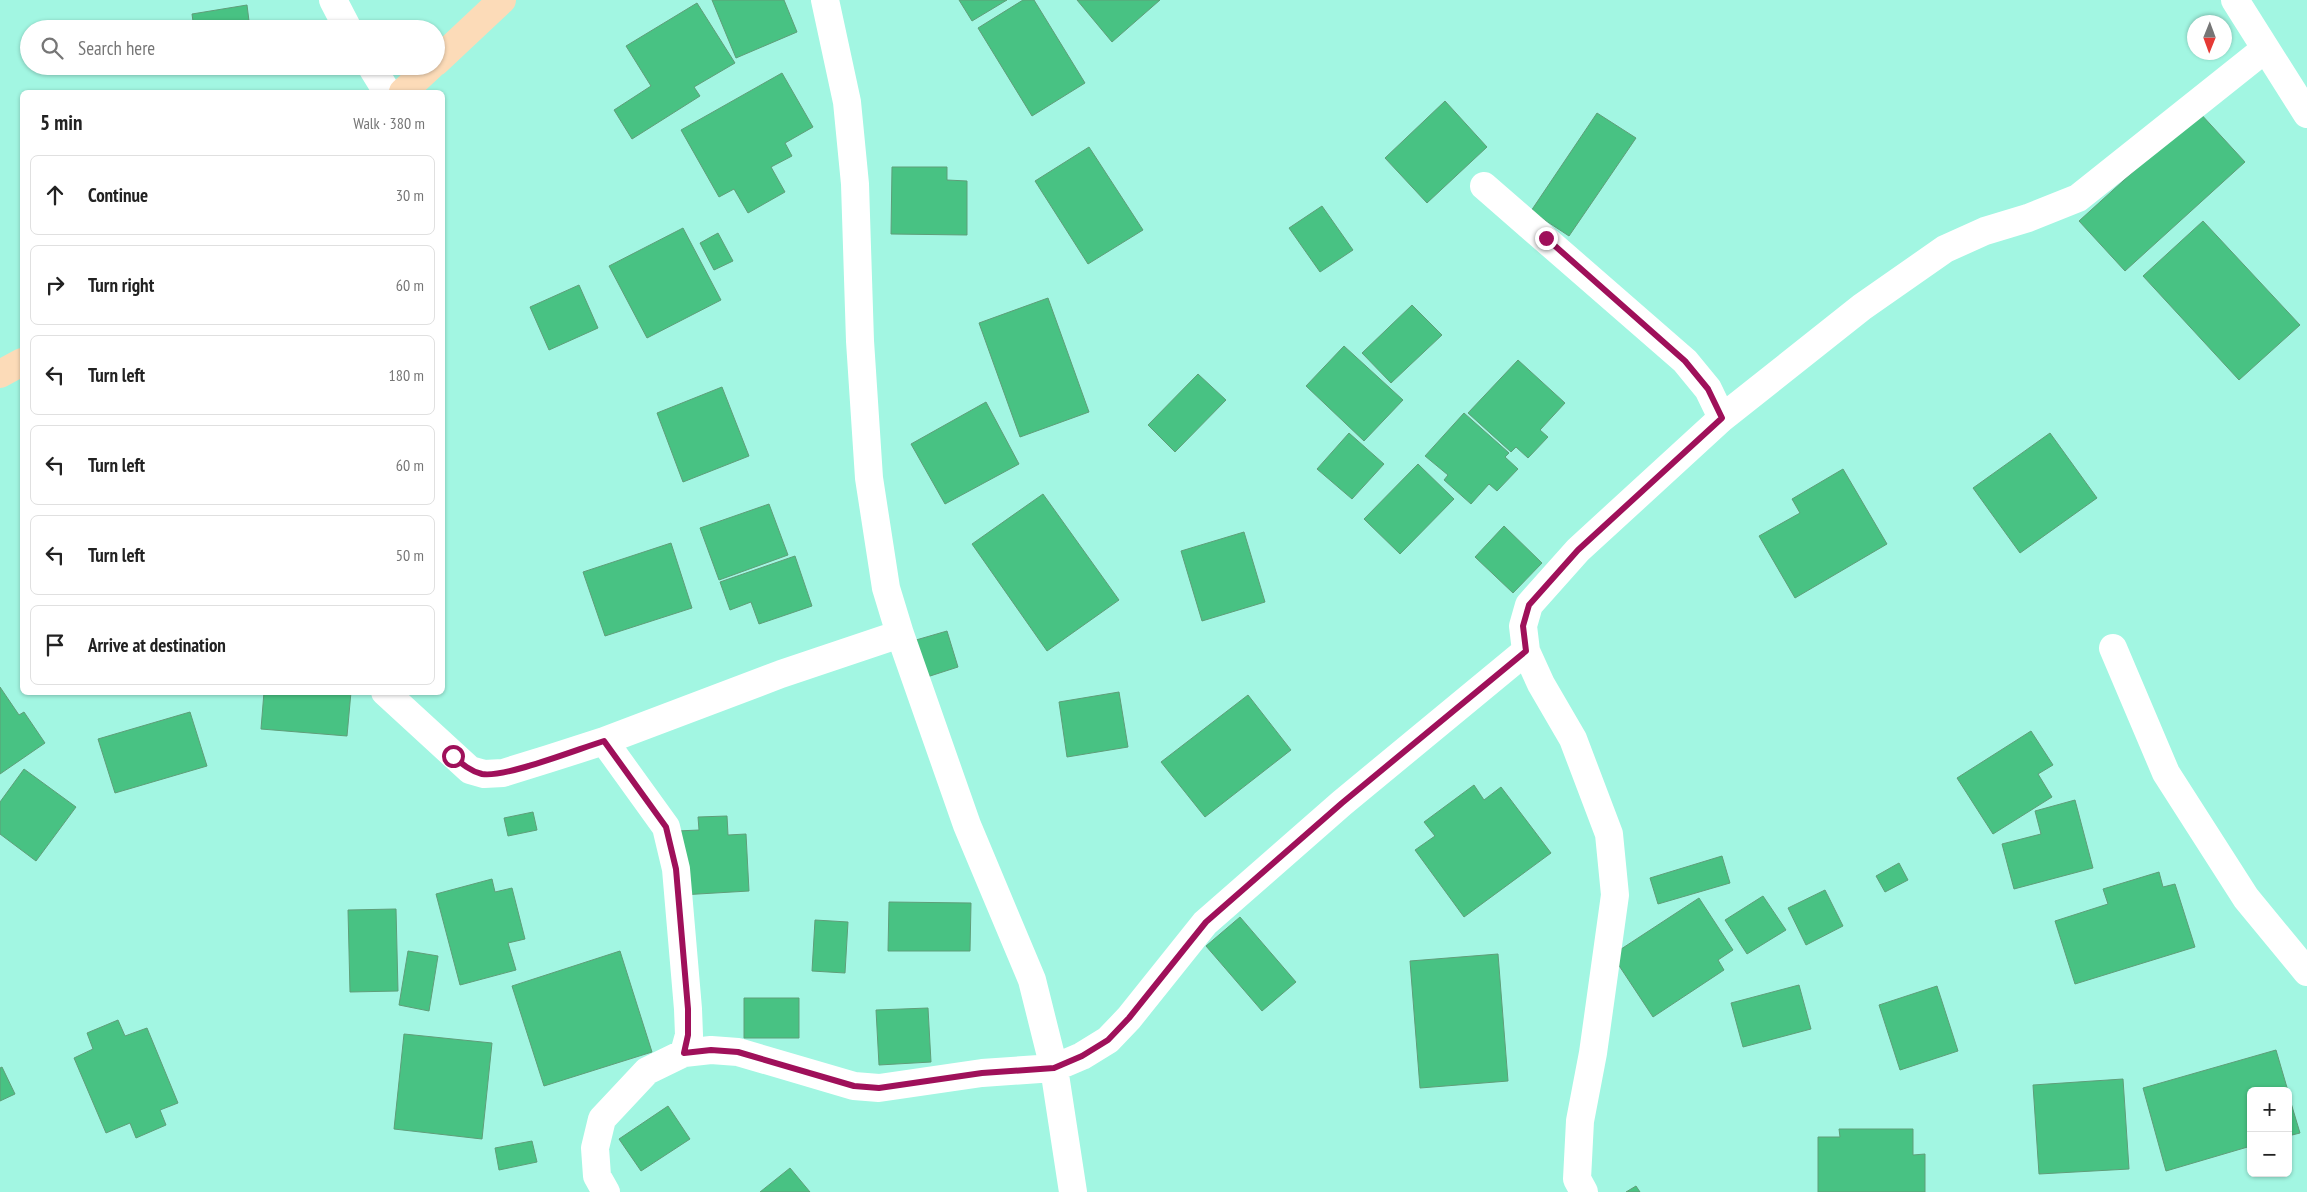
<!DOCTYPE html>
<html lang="en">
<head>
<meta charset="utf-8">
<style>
  :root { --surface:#fff; --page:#f2f2f2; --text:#222; --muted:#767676; --line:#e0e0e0 }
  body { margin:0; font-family:"PT Sans Narrow",sans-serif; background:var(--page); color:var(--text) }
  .controls { position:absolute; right:15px; bottom:15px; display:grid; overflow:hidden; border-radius:8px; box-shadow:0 1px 4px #0004 }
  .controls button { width:45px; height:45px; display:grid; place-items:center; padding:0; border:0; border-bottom:1px solid var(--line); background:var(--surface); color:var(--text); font:25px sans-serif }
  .compass { position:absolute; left:2187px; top:15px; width:45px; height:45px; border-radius:50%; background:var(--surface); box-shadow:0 1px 4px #0004; rotate:181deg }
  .stop { position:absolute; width:15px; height:15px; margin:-11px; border:4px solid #9f105a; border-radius:50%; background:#fff }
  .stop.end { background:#9f105a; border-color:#fff; box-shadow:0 1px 5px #0008 }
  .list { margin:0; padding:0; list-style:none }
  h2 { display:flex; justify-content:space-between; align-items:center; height:65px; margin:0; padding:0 20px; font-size:21px }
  h2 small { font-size:16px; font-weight:400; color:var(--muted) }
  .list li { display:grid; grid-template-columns:32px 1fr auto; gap:15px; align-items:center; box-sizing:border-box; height:80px; margin:0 10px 10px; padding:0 10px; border:1px solid var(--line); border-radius:8px }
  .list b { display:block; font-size:19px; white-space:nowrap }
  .list em { font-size:16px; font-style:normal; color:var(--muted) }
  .icon { flex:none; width:28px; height:28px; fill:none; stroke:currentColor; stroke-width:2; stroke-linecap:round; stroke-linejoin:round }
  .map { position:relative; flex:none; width:2307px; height:1192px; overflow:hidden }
  .search { position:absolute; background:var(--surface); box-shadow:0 1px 4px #0004; left:20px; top:20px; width:425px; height:55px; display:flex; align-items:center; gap:12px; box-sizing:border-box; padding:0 18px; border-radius:28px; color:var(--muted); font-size:19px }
  .panel { position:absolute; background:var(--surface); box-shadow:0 1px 4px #0004; left:20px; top:90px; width:425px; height:605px; border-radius:8px }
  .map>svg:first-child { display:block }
</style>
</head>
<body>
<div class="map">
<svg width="2307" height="1192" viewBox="0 0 2307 1192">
  <rect width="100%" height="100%" fill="#a2f6e2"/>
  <path fill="#48c283" stroke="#5f9e79" d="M712 0H784L797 32 736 58Z
    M959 0H1007L972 21Z
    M1023 0H1034L1085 83 1032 116 978 28Z
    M1077 0H1160L1112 42Z
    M697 3 735 63 694 87 700 96 632 139 614 110 651 86 626 46Z
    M247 5 250 29H194L192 14Z
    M200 66H243L201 73Z
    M782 73 813 127 785 143 792 156 771 167 785 192 748 213 734 189 719 197 681 130Z
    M1445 101 1487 147 1427 203 1385 158Z
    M2199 112 2245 162 2125 271 2079 221Z
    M1597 113 1636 138 1569 236 1531 211Z
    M1089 147 1143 230 1088 264 1035 181Z
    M892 167H947V180L967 181V235L891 234Z
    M1322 206 1353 250 1320 272 1289 228Z
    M2203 221 2300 325 2239 380 2143 276Z
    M683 228 721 300 647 338 609 266Z
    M718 233 733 261 714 270 700 243Z
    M579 285 598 328 549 350 530 307Z
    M1048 298 1089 412 1020 437 979 323Z
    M1412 305 1442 335 1391 383 1362 353Z
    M1344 346 1403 400 1364 441 1306 386Z
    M1518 360 1565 403 1540 430 1548 437 1528 458 1516 447 1511 452 1468 413Z
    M1198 374 1226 400 1175 452 1148 425Z
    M722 387 749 456 683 482 657 413Z
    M986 402 1019 464 945 504 911 444Z
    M1464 413 1509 453 1505 457 1518 469 1497 491 1489 484 1471 504 1444 480 1448 475 1425 456Z
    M1349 433 1384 464 1352 499 1317 469Z
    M2050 433 2097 498 2020 553 1973 488Z
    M1418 464 1454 499 1400 554 1364 519Z
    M1843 469 1887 544 1795 598 1759 536 1800 513 1792 499Z
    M1043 494 1119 600 1047 651 972 544Z
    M769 504 788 555 719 580 700 528Z
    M1504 526 1542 563 1513 593 1475 557Z
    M1244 532 1265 602 1202 621 1181 551Z
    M671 543 692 608 605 636 583 572Z
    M795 556 812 606 759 624 751 602 730 610 720 582Z
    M947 631 958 667 927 677 916 640Z
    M0 687 19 715 24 712 45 743 0 774Z
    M264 692H351L347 736 261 729Z
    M1119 692 1128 747 1067 757 1059 702Z
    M1248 695 1291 750 1205 817 1161 762Z
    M190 712 207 766 115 793 98 739Z
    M2031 731 2053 765 2038 774 2052 797 1993 834 1957 778Z
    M24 769 76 807 36 861 0 834V802Z
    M1474 785 1484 800 1501 787 1551 853 1464 917 1415 850 1435 836 1424 822Z
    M2075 800 2093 868 2014 889 2002 844 2041 834 2035 811Z
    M533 812 537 830 508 836 504 818Z
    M727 816 728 835 746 834 749 891 681 895 677 831 699 830 698 817Z
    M1722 856 1730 883 1658 904 1650 878Z
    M1899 863 1908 880 1885 892 1876 876Z
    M2159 872 2163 887 2175 884 2195 947 2075 984 2055 921 2108 904 2103 889Z
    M492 879 495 892 512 888 525 939 508 943 516 970 460 985 436 894Z
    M1825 890 1843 926 1806 945 1788 908Z
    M1763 896 1786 930 1747 954 1725 920Z
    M1699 898 1733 950 1718 960 1724 970 1653 1017 1612 955Z
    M889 902 971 903 970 951H888Z
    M396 909 398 991 350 992 348 910Z
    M1240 917 1296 982 1262 1011 1206 946Z
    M815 920 848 922 845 973 812 971Z
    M408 951 438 956 429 1011 399 1005Z
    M620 951 652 1052 544 1086 512 986Z
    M1498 954 1508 1081 1420 1088 1410 961Z
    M1799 985 1811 1029 1743 1047 1731 1003Z
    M1937 986 1958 1051 1900 1070 1879 1005Z
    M744 998H799V1038H744Z
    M928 1008 931 1062 879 1065 876 1010Z
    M118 1020 125 1036 147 1028 178 1103 160 1110 166 1125 136 1138 130 1123 106 1133 74 1058 93 1049 87 1033Z
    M404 1034 492 1043 482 1139 394 1129Z
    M2276 1050 2288 1091H2251V1146L2166 1171 2143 1088Z
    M2 1067 15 1094 0 1101V1068Z
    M2123 1079 2129 1169 2039 1174 2033 1085Z
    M2288 1093 2300 1133 2288 1136Z
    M668 1106 690 1139 641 1171 619 1139Z
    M1839 1129H1913V1155L1925 1154V1192H1818V1137H1840Z
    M532 1141 537 1162 499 1170 495 1148Z
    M790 1168 810 1192H760Z
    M1636 1186 1640 1192H1626Z"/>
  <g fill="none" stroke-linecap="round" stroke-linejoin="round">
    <path stroke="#fff" stroke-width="28" d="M333 0 348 29
      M825 0 847 102 855 184 860 341 869 478 886 588 900 634 967 825 1032 980 1054 1068 1073 1192
      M2235 0 2307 114
      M371 66 387 92
      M1484 186 1685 361 1708 389 1722 418
      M2113 648 2166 773 2246 898 2307 972
      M385 692 470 770 484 774 503 773 548 759 604 741 781 674 900 634
      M604 741 666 827 676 869 688 1009 689 1035 684 1053
      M606 1192 597 1176 595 1148 602 1119 647 1071 684 1053 711 1050 738 1052 854 1086 879 1088 982 1073 1054 1068 1082 1056 1108 1040 1129 1018 1205 923 1342 803 1526 651
      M1584 1192 1577 1179 1580 1121 1593 1053 1615 895 1609 834 1573 739 1541 684 1526 651 1523 626 1529 605 1578 550 1722 418 1862 307 1945 249 1985 231 2028 218 2078 198 2265 49"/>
    <path stroke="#fcdbb8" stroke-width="28" d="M436 62 502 0
      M403 92 431 66
      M0 374 22 362"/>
  </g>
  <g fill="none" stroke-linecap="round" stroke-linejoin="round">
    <path stroke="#9f105a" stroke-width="6" d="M453 756C462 764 470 771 482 774 505 778 578 749 604 741L666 827 676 869 688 1009V1035L684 1053 711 1050 738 1052 854 1086 879 1088 982 1073 1054 1068 1082 1056 1108 1040 1129 1018 1206 922 1342 803 1526 651 1523 626 1529 605 1578 550 1722 418 1708 389 1685 361 1546 238"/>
  </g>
</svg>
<div class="controls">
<button>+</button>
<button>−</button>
</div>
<svg class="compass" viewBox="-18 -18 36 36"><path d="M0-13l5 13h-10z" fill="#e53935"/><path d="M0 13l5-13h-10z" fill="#767676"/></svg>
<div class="stop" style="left:453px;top:756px"></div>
<div class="stop end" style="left:1546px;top:238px"></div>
<div class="search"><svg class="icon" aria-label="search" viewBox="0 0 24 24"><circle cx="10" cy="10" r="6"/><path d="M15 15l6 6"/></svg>Search here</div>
<section class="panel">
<h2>5 min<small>Walk · 380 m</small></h2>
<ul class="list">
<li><svg class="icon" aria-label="ahead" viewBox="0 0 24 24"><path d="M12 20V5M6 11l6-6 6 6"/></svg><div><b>Continue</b></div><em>30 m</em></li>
<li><svg class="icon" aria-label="right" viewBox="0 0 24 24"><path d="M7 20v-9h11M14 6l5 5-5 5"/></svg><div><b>Turn right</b></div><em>60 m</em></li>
<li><svg class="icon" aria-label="left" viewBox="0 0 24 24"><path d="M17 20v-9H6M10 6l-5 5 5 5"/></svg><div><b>Turn left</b></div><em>180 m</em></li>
<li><svg class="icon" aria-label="left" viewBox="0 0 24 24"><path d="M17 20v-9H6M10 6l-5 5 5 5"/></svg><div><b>Turn left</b></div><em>60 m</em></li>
<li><svg class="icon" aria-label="left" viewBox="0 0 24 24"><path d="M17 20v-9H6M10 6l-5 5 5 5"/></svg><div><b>Turn left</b></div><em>50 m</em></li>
<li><svg class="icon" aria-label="arrive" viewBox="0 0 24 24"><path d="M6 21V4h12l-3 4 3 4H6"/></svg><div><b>Arrive at destination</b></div></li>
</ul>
</section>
</div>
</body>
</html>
